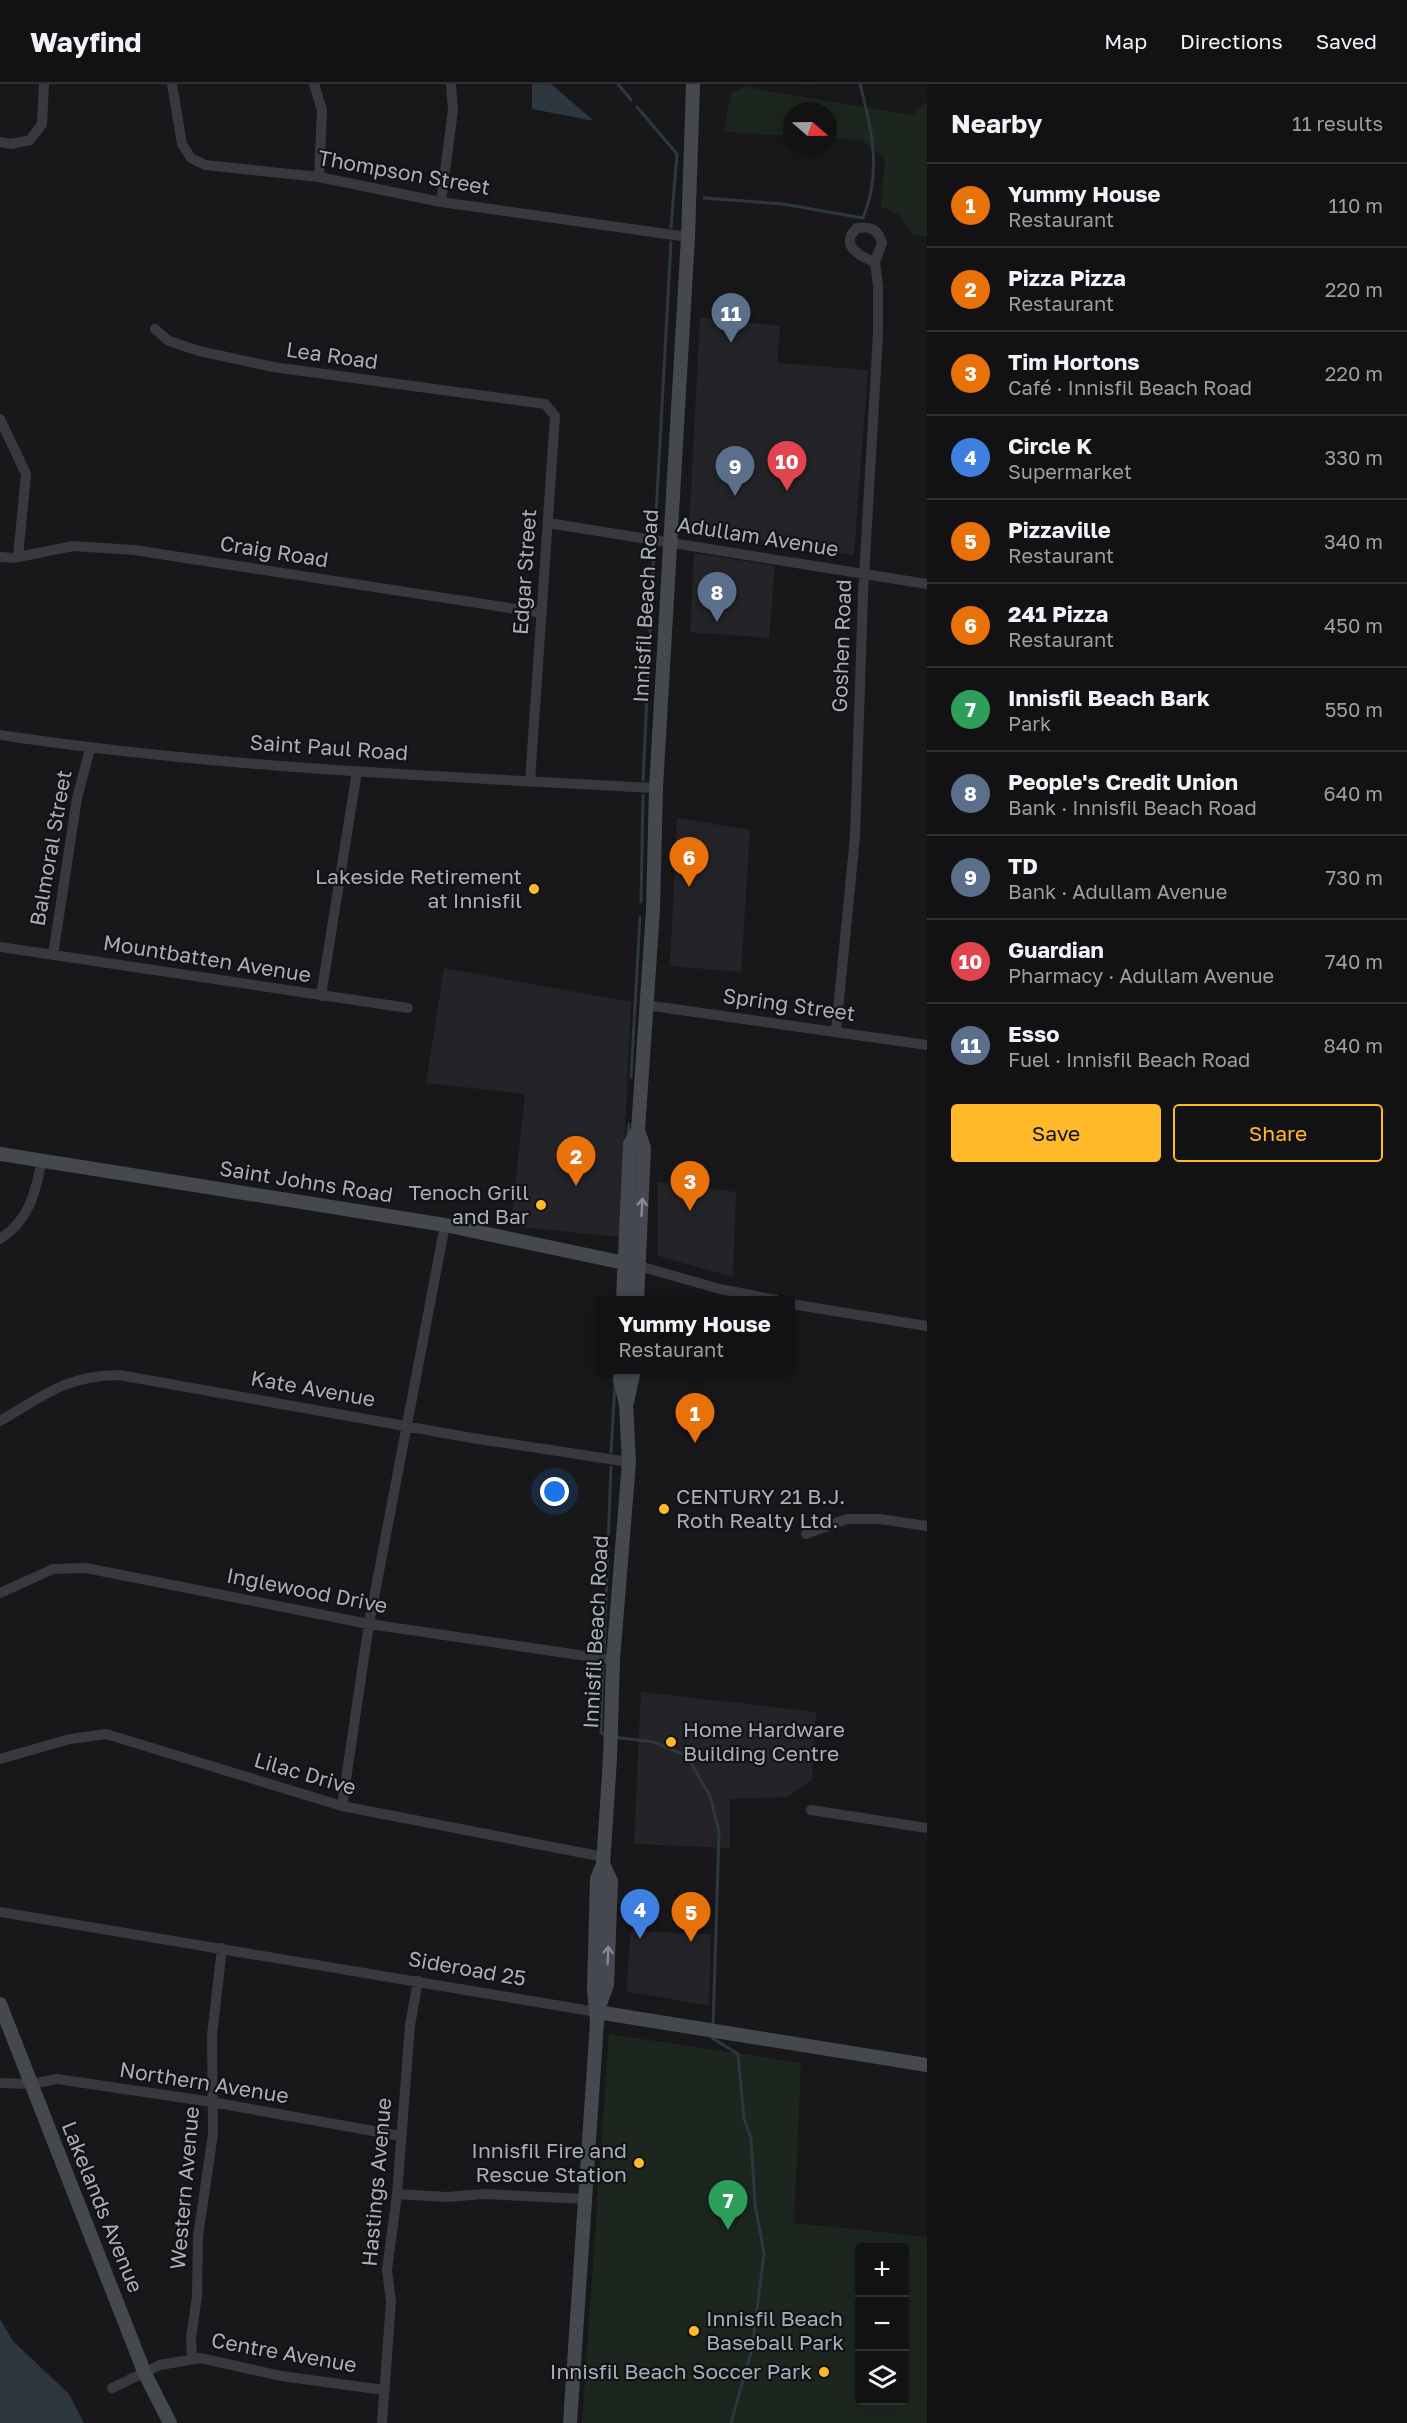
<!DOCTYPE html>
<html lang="en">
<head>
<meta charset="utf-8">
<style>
  :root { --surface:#121214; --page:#1b1b1d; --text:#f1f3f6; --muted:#9c9ea0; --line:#313234; --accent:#ffb92b }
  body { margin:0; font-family:"Golos Text",sans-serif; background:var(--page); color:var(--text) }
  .controls { position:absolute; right:18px; bottom:18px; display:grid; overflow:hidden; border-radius:6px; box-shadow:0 3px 15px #0003 }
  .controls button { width:54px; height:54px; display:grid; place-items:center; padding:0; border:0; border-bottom:2px solid var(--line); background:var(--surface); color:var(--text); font:30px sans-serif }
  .compass { position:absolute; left:783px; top:18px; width:54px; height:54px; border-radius:50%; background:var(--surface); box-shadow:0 3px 15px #0003; rotate:110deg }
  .you { position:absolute; left:555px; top:1408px; width:21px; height:21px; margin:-15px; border:4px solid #fff; border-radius:50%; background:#1a73e8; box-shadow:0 0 0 9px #1a73e833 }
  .badge { display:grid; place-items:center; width:39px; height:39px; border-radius:50%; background:var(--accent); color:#fff; font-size:20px; font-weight:700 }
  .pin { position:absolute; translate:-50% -50px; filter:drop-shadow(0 2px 3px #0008) }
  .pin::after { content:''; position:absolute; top:32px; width:21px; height:18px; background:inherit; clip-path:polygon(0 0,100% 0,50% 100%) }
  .popup { position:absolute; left:594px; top:1212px; width:201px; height:78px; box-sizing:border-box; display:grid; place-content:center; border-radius:6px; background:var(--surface); filter:drop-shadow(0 2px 4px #0005); font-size:20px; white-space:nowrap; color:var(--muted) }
  .popup b { font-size:22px; color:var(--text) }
  .popup::after { content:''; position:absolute; left:50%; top:100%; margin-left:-12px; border:12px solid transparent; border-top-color:var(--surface) }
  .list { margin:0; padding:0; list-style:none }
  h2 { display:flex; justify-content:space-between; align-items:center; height:78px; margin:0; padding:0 24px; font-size:26px }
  h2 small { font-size:20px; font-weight:400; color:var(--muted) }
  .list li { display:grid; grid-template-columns:39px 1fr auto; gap:18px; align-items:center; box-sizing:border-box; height:84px; padding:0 24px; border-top:2px solid var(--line) }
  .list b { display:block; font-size:22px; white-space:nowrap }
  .list p { margin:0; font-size:20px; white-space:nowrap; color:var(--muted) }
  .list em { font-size:20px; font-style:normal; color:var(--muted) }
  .actions { display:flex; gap:12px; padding:18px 24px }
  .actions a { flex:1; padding:14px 0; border:2px solid var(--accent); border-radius:6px; text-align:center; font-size:21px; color:var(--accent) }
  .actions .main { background:var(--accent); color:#111 }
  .icon { flex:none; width:33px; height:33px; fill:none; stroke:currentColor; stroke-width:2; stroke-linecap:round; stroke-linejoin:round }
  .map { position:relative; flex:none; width:927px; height:2339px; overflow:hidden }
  header { display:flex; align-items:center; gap:36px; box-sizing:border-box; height:84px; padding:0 30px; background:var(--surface); border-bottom:2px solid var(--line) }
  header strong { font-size:28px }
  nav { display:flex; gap:33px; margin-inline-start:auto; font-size:21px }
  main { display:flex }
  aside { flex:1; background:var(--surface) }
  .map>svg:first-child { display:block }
</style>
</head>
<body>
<header>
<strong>Wayfind</strong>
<nav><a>Map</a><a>Directions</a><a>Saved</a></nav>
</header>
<main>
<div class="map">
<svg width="927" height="2339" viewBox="0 0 927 2339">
  <rect width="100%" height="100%" fill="#18181a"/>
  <path fill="#242327" d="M700 233 780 242 777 279 868 286 854 471 689 445Z
    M694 469 775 482 769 554 690 548Z
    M677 734 750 746 741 888 670 882Z
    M444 884 631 918 620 1153 511 1142 525 1010 426 999Z
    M658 1098 736 1108 733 1193 658 1172Z
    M641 1608 816 1628 812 1696 787 1713 730 1715V1764L634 1760Z
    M631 1847 711 1850 709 1922 626 1907Z"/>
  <path fill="#1d261e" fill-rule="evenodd" d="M746 3 912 31 927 18V153L912 150 899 130 881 123 885 74 861 56 828 54V27H792V52L724 48 731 8Z
    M609 1950 801 1979 794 2139 927 2153V2339H582ZM860 2164H904V2316H860Z"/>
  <path fill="#2c373f" d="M532 0H551L594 37 532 25Z
    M0 2235 13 2257 69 2310 84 2339H0Z"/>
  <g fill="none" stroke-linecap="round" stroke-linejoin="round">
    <path stroke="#2c373f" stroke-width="3" d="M618 0 631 16
      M637 23 677 70 671 143
      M704 114 783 120 863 134C882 88 872 46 860 0
      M655 449 671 158
      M643 696 654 464
      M641 818 643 711
      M631 993 640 833
      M628 1051 629 1040
      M611 1368 615 1299
      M604 1567 611 1383
      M603 1582 601 1649 607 1651
      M613 1653 654 1658 687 1672 710 1712 719 1747 713 1944
      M712 1950V1954L738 1970 744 2035 751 2054 755 2120 764 2170 752 2265 731 2339"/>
    <path stroke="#38393f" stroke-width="10" d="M172 0 182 60 191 74 205 81 319 93 441 118 688 153
      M314 0 322 26 319 93
      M0 58 11 60 30 56 42 40 44 0
      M441 118 453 26 451 0
      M155 245 169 257 199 267 273 283 545 320 555 332 530 697
      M0 335 26 390 18 473
      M548 439 927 500
      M0 473 13 474 73 462 134 466 542 529
      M0 651C217 684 437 692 656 704
      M0 863 408 924
      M53 871 77 714 90 665
      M321 912 357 687
      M645 921 927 961
      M836 947 855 752 863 510 878 250V202L875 178 882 159C878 145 870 142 857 144 838 161 861 173 875 178
      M0 1155C29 1137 35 1109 42 1077
      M639 1182 720 1205 776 1216
      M791 1220 927 1242
      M0 1337C45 1311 65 1292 119 1291L472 1354 629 1378
      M806 1450 847 1435H880L927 1442
      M0 1509 53 1485 86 1484 369 1540 613 1576
      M0 1675 70 1655 106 1650 342 1722 604 1773
      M342 1722 369 1540 445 1141
      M811 1726 927 1744
      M0 1828 597 1928
      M0 1999 31 2000 57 1995 212 2018 401 2052
      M397 2110 447 2113 483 2110 586 2115
      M192 2275 191 2254 197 2212 198 2152 213 2050 212 1951 222 1864
      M112 2304 160 2281 200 2274 281 2292 384 2306
      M382 2339 391 2218 387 2186 397 2110 410 1941 418 1897"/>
    <path stroke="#464850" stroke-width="14" d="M0 1070 445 1141 639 1182
      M623 1216 630 1060 638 1046
      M637 1216 644 1064 638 1046 653 826 656 704 688 153 693 0
      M627 1318 634 1286
      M0 1920 145 2290 170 2339
      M598 1926 607 1901 611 1797 603 1780
      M597 1928 927 1981
      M570 2339 597 1938 594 1905 597 1795 603 1780 610 1675 613 1576 629 1378 626 1320 620 1296 621 1286"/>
  </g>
  <defs><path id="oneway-shaft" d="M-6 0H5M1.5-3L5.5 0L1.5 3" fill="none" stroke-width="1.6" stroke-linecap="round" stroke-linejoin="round" transform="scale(1.5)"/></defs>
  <g stroke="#868a96">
    <use href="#oneway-shaft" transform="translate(642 1123) rotate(-87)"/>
    <use href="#oneway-shaft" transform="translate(608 1871) rotate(-88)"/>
  </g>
  <g fill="#ffb92b" stroke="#131315" stroke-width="2">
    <circle cx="534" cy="805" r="6"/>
    <circle cx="541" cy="1121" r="6"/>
    <circle cx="664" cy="1425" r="6"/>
    <circle cx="671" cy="1658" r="6"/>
    <circle cx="639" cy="2079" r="6"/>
    <circle cx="694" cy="2247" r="6"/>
    <circle cx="824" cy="2288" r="6"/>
  </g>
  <g text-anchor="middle" stroke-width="4.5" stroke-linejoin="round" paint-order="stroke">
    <g font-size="21" fill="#a9aebb" stroke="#131315">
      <text transform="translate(404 89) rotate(10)" y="7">Thompson Street</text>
      <text transform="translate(332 272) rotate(8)" y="7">Lea Road</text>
      <text transform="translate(758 453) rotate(9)" y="7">Adullam Avenue</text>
      <text transform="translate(274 468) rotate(9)" y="7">Craig Road</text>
      <text transform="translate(525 488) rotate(-86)" y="7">Edgar Street</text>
      <text transform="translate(646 522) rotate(-87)" y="7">Innisfil Beach Road</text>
      <text transform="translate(842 562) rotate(-88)" y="7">Goshen Road</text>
      <text transform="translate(329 664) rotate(4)" y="7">Saint Paul Road</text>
      <text transform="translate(51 764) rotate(-80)" y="7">Balmoral Street</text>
      <text transform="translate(207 875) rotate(9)" y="7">Mountbatten Avenue</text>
      <text transform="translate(789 921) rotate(8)" y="7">Spring Street</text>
      <text transform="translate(306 1098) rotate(9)" y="7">Saint Johns Road</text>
      <text transform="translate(313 1305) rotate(10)" y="7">Kate Avenue</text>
      <text transform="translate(307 1507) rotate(11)" y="7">Inglewood Drive</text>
      <text transform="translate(596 1548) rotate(-87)" y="7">Innisfil Beach Road</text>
      <text transform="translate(305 1690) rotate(16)" y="7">Lilac Drive</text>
      <text transform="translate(467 1885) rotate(10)" y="7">Sideroad 25</text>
      <text transform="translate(204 1999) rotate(9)" y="7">Northern Avenue</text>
      <text transform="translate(377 2098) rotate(-85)" y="7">Hastings Avenue</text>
      <text transform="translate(185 2104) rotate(-85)" y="7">Western Avenue</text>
      <text transform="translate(102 2123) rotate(68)" y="7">Lakelands Avenue</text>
      <text transform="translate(284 2269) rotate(10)" y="7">Centre Avenue</text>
    </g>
    <g font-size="21" fill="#a9aebb" stroke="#131315" text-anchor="end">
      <text x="522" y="800">Lakeside Retirement<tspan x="522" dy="24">at Innisfil</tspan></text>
      <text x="529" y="1116">Tenoch Grill<tspan x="529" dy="24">and Bar</tspan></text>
      <text x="676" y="1420" text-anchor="start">CENTURY 21 B.J.<tspan x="676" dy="24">Roth Realty Ltd.</tspan></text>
      <text x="683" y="1653" text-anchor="start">Home Hardware<tspan x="683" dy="24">Building Centre</tspan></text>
      <text x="627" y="2074">Innisfil Fire and<tspan x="627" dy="24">Rescue Station</tspan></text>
      <text x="706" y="2242" text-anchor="start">Innisfil Beach<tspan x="706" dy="24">Baseball Park</tspan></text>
      <text x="812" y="2295">Innisfil Beach Soccer Park</text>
    </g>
  </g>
</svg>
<div class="controls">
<button>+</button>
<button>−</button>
<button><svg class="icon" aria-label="layers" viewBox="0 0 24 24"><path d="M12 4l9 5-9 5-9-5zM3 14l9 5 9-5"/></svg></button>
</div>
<svg class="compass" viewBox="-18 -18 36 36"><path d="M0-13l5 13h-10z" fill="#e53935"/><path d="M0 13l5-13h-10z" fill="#9c9ea0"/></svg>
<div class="you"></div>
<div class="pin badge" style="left:695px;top:1359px;background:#e8710a">1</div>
<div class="popup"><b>Yummy House</b>Restaurant</div>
<div class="pin badge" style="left:576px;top:1102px;background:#e8710a">2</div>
<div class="pin badge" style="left:690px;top:1127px;background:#e8710a">3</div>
<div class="pin badge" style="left:640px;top:1855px;background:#3f7fe0">4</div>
<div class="pin badge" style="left:691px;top:1858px;background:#e8710a">5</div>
<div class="pin badge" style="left:689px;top:803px;background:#e8710a">6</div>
<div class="pin badge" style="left:728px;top:2146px;background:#2e9e5b">7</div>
<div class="pin badge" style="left:717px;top:538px;background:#5c6f8a">8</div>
<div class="pin badge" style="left:735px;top:412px;background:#5c6f8a">9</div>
<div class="pin badge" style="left:787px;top:407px;background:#e0444e">10</div>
<div class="pin badge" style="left:731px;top:259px;background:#5c6f8a">11</div>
</div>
<aside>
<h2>Nearby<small>11 results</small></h2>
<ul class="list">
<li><span class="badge" style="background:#e8710a">1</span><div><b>Yummy House</b><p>Restaurant</p></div><em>110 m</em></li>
<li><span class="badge" style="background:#e8710a">2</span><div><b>Pizza Pizza</b><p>Restaurant</p></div><em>220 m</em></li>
<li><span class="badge" style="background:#e8710a">3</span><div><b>Tim Hortons</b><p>Café · Innisfil Beach Road</p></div><em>220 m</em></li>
<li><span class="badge" style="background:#3f7fe0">4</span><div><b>Circle K</b><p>Supermarket</p></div><em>330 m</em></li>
<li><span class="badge" style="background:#e8710a">5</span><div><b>Pizzaville</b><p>Restaurant</p></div><em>340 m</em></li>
<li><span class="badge" style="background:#e8710a">6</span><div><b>241 Pizza</b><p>Restaurant</p></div><em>450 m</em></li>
<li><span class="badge" style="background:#2e9e5b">7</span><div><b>Innisfil Beach Bark</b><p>Park</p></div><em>550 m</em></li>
<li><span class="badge" style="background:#5c6f8a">8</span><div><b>People's Credit Union</b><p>Bank · Innisfil Beach Road</p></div><em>640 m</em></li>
<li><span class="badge" style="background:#5c6f8a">9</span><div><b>TD</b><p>Bank · Adullam Avenue</p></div><em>730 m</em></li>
<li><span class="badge" style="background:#e0444e">10</span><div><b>Guardian</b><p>Pharmacy · Adullam Avenue</p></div><em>740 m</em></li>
<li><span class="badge" style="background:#5c6f8a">11</span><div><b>Esso</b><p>Fuel · Innisfil Beach Road</p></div><em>840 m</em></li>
</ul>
<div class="actions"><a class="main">Save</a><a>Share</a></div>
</aside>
</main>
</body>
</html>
